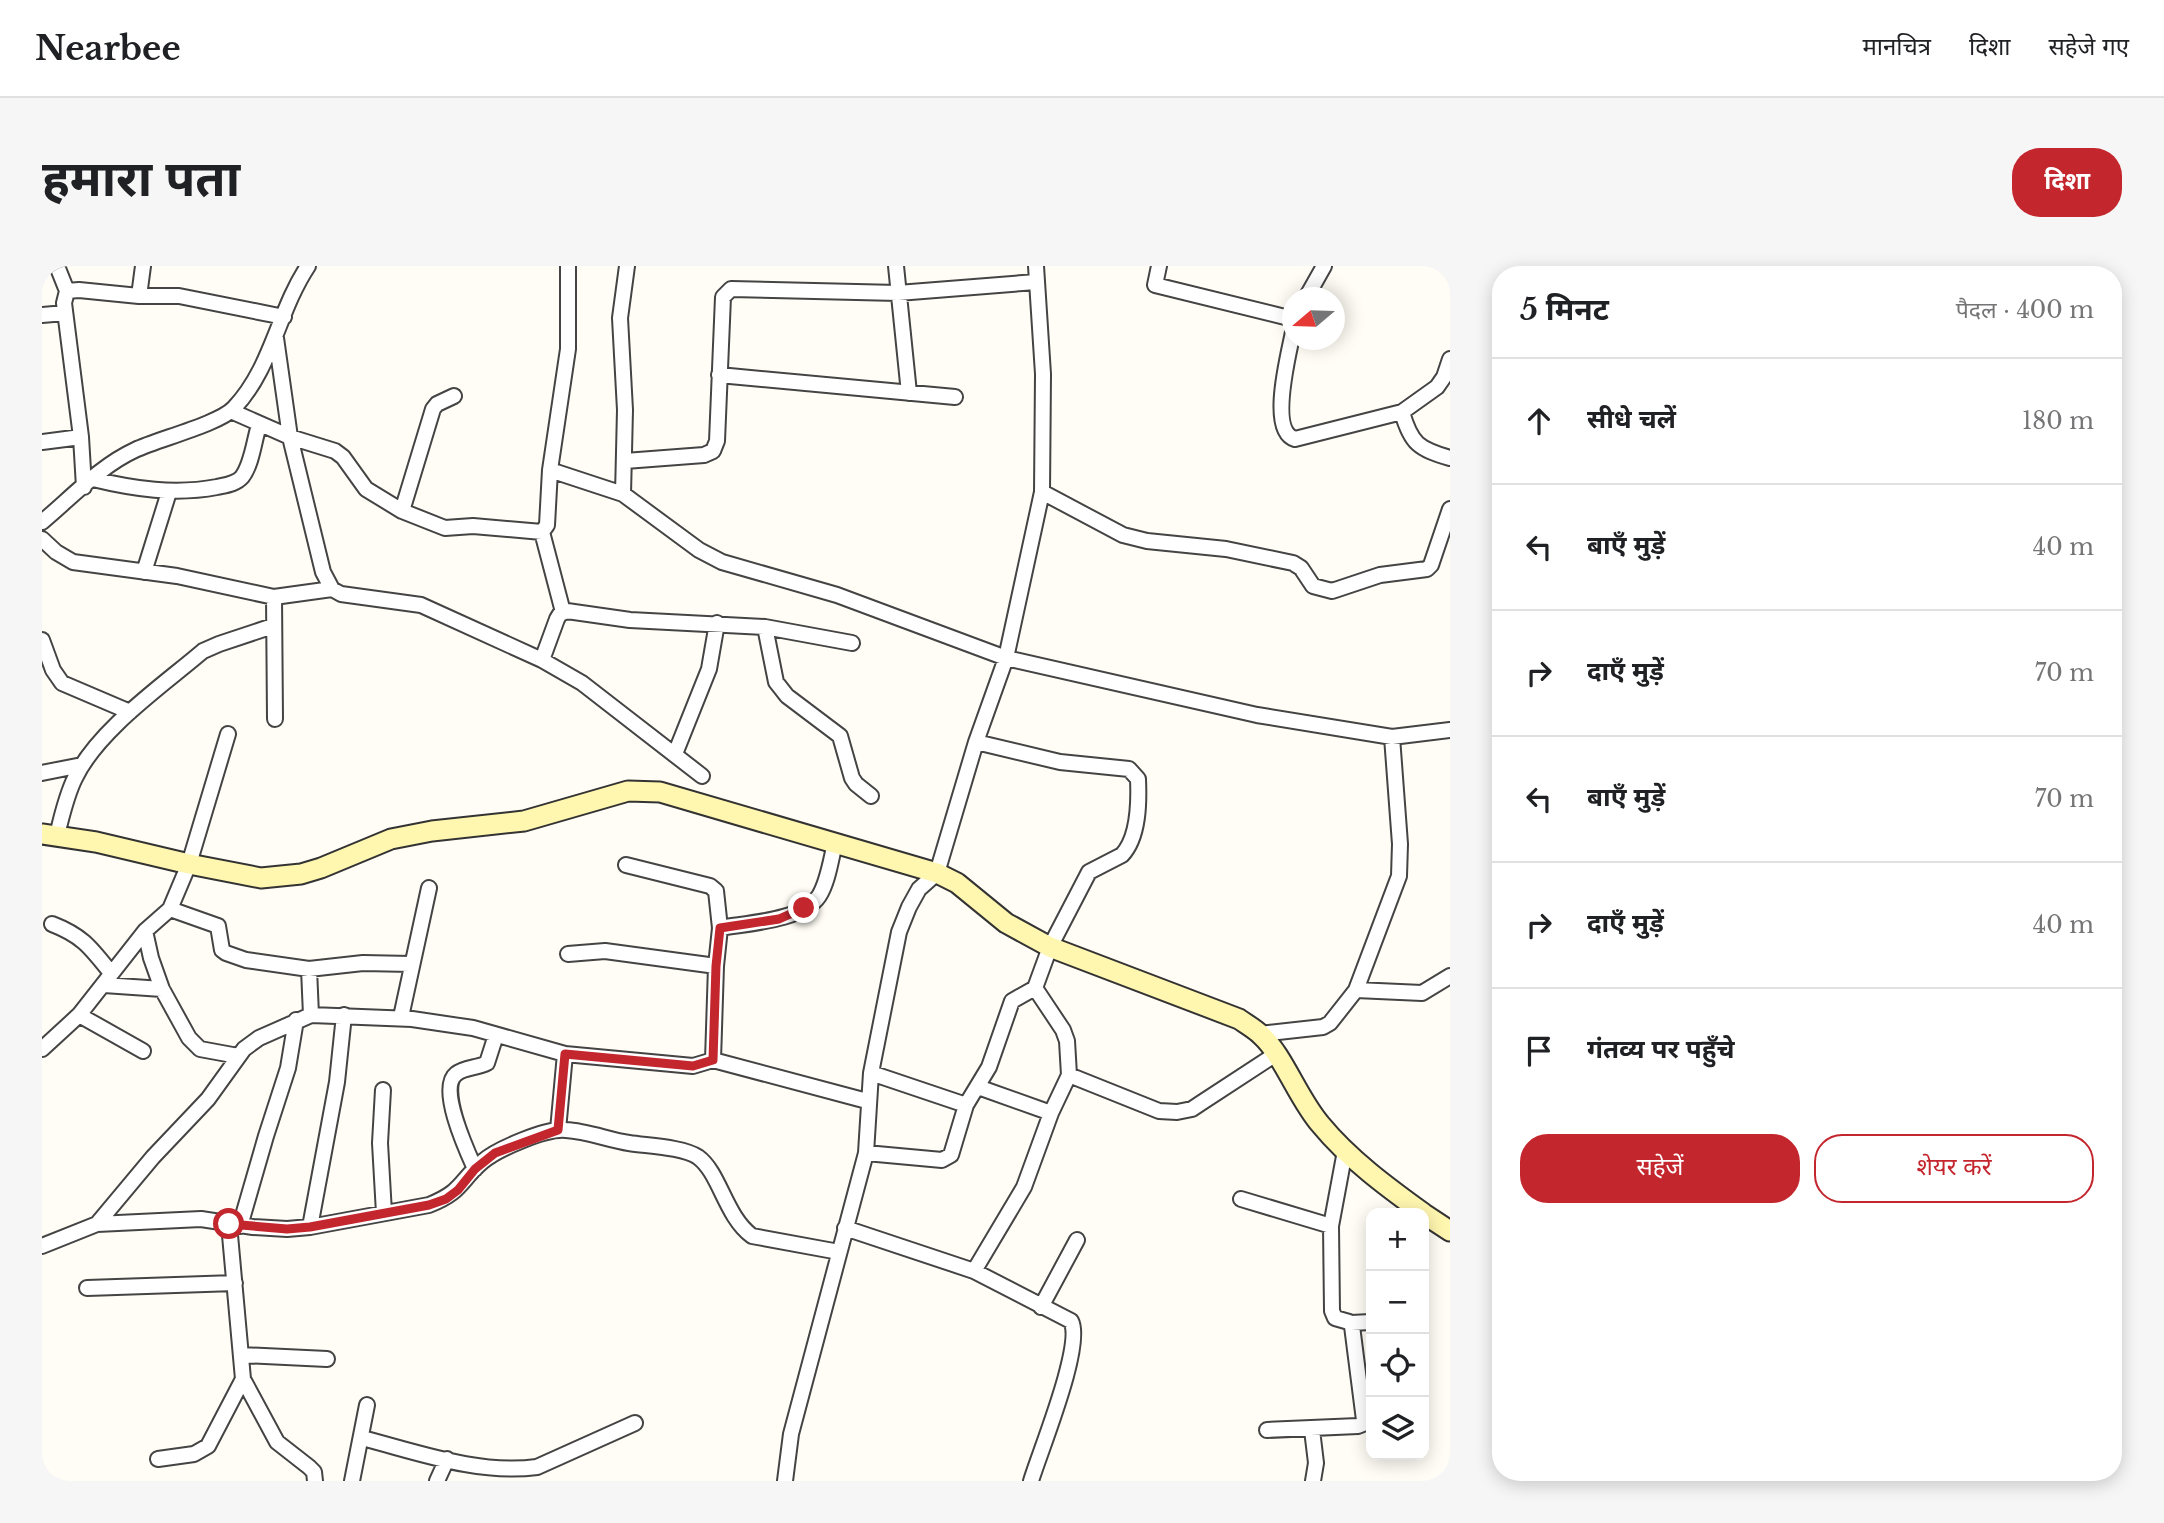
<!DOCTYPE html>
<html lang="hi">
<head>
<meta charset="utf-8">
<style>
  :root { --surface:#fff; --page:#f6f6f6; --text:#202124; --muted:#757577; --line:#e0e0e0; --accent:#c4262e }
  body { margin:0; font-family:"Libre Baskerville","Noto Sans Devanagari",serif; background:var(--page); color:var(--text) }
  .controls { position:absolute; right:21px; bottom:21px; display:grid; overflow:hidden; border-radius:14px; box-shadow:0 4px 18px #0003 }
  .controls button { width:63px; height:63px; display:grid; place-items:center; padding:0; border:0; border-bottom:2px solid var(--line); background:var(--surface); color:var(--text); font:35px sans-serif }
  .compass { position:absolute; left:1240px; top:21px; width:63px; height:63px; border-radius:50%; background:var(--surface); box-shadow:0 4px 18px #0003; rotate:251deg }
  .stop { position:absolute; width:21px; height:21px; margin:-16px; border:5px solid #c4262e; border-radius:50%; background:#fff }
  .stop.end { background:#c4262e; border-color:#fff; box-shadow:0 2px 7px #0008 }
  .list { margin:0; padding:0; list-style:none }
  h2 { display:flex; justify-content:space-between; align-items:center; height:91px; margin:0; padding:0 28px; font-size:30px }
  h2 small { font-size:23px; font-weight:400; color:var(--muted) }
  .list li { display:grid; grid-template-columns:46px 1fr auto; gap:21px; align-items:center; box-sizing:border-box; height:126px; padding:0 28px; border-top:2px solid var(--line) }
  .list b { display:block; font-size:26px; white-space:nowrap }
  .list em { font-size:23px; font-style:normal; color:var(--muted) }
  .actions { display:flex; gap:14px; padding:21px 28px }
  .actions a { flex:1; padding:16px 0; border:2px solid var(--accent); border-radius:28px; text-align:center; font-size:24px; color:var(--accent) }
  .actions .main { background:var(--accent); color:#fff }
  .icon { flex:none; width:38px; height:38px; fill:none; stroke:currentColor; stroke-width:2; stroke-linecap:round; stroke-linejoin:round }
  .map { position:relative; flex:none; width:1408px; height:1215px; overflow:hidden; border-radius:28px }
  header { display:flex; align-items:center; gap:42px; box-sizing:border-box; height:98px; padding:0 35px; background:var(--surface); border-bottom:2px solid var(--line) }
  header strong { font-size:33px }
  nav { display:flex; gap:38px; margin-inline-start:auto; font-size:24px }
  .intro { display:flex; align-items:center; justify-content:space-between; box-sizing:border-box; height:168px; padding:0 42px }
  h1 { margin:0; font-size:49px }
  .button { padding:18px 32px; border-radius:28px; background:var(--accent); color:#fff; font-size:24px; font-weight:700 }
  main { display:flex; gap:42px; padding:0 42px }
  aside { flex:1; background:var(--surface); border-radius:28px; box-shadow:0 4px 18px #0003 }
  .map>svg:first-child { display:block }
</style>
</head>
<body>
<header>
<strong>Nearbee</strong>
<nav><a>मानचित्र</a><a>दिशा</a><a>सहेजे गए</a></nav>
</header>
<div class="intro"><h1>हमारा पता</h1><a class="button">दिशा</a></div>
<main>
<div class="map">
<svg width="1408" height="1215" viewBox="0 0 1408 1215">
  <rect width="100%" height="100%" fill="#fffdf5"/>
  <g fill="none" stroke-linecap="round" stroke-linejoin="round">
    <g stroke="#444" stroke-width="18">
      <path id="street" d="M15 0 25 25
        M854 0 867 127
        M1117 0 1113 19 1251 53
        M97 30 101 0
        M1264 32 1282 0
        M0 49 23 47
        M1251 66C1247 87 1226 165 1253 173L1360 146 1395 121 1402 111 1408 93
        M234 72 248 171 281 306 290 323 299 328 379 339 500 394 540 417 660 510
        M677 109 913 131
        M189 145 248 171 293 185 301 191 324 223 360 245 403 262 431 260 500 266 505 259 508 204 526 83V0
        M1360 146C1369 178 1377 183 1408 192
        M0 176 39 171
        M583 195 662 189 671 185 675 175 681 31 689 23 856 27 994 16
        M508 204 581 228 657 284 680 296 795 329 964 392 1215 449 1350 471 1408 464
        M51 213C92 223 133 229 175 221 184 219 194 218 200 211 210 198 212 175 217 159
        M42 221 39 171 22 37 25 25 37 24 97 30H137L242 51
        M1000 226 1081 269 1105 275 1184 283 1251 297 1259 302 1271 320 1290 325 1338 309 1385 303 1389 299 1408 243
        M581 228 583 144 578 52 585 0
        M360 245 391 143 395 138 412 130
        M0 256C29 232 58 200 93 184 116 173 177 158 192 142 230 102 236 45 266 0
        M500 266 521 346
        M0 273 14 286 31 296 135 310 232 331 290 323
        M102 306 127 226
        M232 331 233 453
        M723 361 734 416 745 430 798 470 810 512 814 518 829 530
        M0 374 11 404 20 417 88 446
        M500 394 515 353 518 348 525 345 588 354 723 361 810 377
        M633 488 667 403 675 357
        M0 507 40 499
        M15 569C20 550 24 530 33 512 56 464 120 420 161 385L177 378 231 360
        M584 599 668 620 674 625 678 662 674 700 671 794
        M128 643 176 660 180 684 184 687 204 694 267 703 321 697 369 698
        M10 658C41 670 49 682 69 707
        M678 662C705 657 760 655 777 630 786 616 789 593 793 577
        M103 665 109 692 120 723 147 772 158 783 196 790
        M526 688 563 685 674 700
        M267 703 269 749
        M62 719 120 723
        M1314 724 1380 727 1408 710
        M37 749 101 785
        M359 751 387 622
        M1218 768 1281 761 1288 757 1314 724 1357 610 1358 578 1350 471
        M0 783 37 749 103 665 128 643 147 598 186 468
        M829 807 924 839
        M1027 809 1117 845 1135 846 1150 843 1159 837 1234 788
        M936 821 1009 847
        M341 824 338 877 342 947
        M516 864 523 788
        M824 887 900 894 909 889 924 839 947 801 970 735 993 722 1008 681 1047 606 1080 589C1097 571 1097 536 1096 513L1087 503 1018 496 934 476
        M433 903C425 885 396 822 414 808 422 801 436 802 445 797L454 769
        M1199 933 1289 960
        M55 958 159 953 211 961 245 963 268 961 387 939C420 926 417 916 440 896 455 883 504 862 524 864 545 865 567 874 587 877 606 880 641 881 656 891 678 907 683 950 710 970L797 986
        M187 958 201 1113 235 1176 267 1201 272 1206 273 1215
        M198 960 224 870 246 802 254 754
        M268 961 295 816 302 749
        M803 962 932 1005 1029 1055C1042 1079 998 1185 989 1215
        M0 980 55 958 111 891 166 833 202 783 217 772 269 749 370 753 431 762 523 788 651 800 671 794 825 835
        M932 1005 982 921 1009 847 1027 809 1025 775 1021 764 993 722
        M45 1022 193 1017
        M999 1041 1035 974
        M1309 1057 1329 1056
        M199 1089 285 1093
        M1225 1164 1316 1160 1321 1158 1322 1154 1310 1060 1307 1056 1293 1052 1290 1045 1289 960 1303 885
        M1270 1164 1274 1197 1271 1215
        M320 1172C375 1186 437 1209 495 1201L593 1157
        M116 1193 152 1188 166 1180 201 1113
        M310 1215 325 1139
        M395 1215 405 1193
        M743 1215 749 1168 824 887 829 807 857 666 867 641 877 623 895 607 934 476 964 392 1000 226 1001 108 994 0"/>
    </g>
    <g stroke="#333" stroke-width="23">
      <path id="secondary" d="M0 568 54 576 147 598 219 612 259 608 279 602 349 573 390 565 482 555 586 525 618 526 895 607 915 617 964 657 1008 681 1197 753C1204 758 1213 763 1219 769 1242 790 1256 833 1279 859 1307 893 1345 921 1381 947
        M1382 948 1408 965"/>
    </g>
    <use href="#street" stroke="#fff" stroke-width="14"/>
    <use href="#secondary" stroke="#fff6b0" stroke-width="19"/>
  </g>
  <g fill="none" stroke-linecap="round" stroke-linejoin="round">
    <path stroke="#c4262e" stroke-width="9" d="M187 958 245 963 268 961 387 939 404 933 416 924 433 903 453 887 516 864 523 788 651 800 671 794 674 700 678 662 737 653 762 642"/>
  </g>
</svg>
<div class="controls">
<button>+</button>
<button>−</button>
<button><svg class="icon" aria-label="locate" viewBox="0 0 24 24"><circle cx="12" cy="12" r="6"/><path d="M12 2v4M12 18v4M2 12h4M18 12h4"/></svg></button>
<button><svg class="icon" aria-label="layers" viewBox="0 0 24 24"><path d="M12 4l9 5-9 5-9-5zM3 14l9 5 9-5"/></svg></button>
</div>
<svg class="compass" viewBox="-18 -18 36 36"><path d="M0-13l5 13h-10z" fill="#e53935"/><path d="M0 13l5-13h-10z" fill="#757577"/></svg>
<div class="stop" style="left:187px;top:958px"></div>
<div class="stop end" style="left:762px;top:642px"></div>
</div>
<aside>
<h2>5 मिनट<small>पैदल · 400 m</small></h2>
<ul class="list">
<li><svg class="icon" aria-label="ahead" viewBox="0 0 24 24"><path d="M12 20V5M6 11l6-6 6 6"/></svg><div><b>सीधे चलें</b></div><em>180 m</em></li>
<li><svg class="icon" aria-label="left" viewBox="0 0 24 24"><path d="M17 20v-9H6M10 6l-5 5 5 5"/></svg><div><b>बाएँ मुड़ें</b></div><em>40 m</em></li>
<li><svg class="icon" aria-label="right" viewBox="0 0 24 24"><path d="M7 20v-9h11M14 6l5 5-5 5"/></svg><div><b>दाएँ मुड़ें</b></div><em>70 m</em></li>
<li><svg class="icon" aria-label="left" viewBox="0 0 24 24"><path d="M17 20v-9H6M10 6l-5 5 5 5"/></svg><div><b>बाएँ मुड़ें</b></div><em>70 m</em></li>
<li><svg class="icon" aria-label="right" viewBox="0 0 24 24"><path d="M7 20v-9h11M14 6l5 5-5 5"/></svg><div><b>दाएँ मुड़ें</b></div><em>40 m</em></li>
<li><svg class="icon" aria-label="arrive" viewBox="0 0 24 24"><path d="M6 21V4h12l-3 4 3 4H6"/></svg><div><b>गंतव्य पर पहुँचे</b></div></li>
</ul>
<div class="actions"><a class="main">सहेजें</a><a>शेयर करें</a></div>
</aside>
</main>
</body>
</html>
